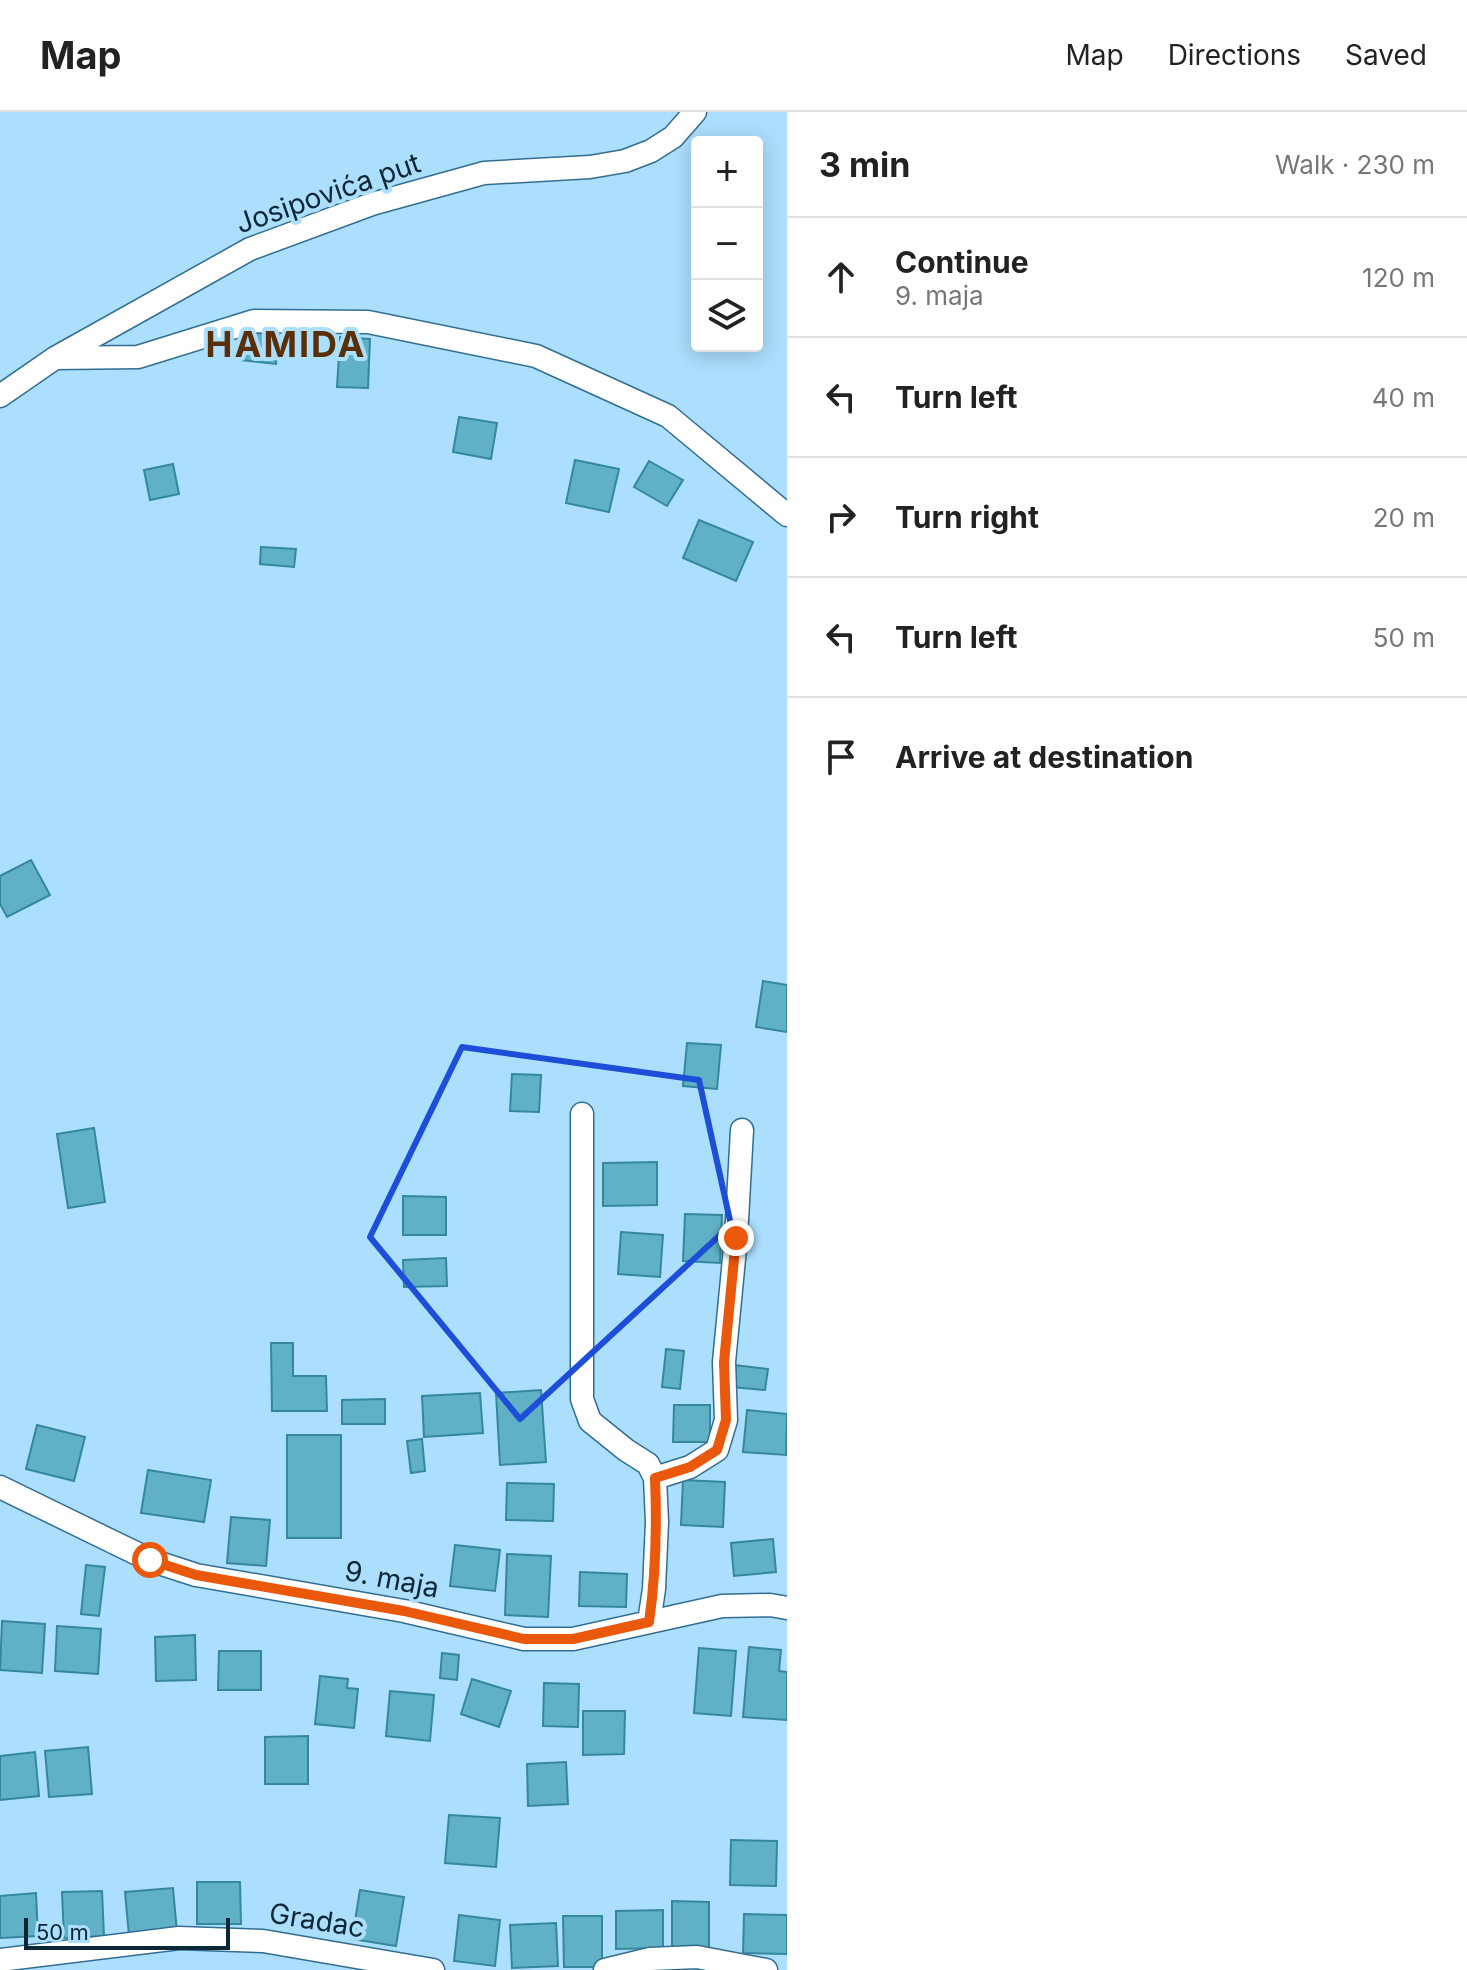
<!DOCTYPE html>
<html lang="en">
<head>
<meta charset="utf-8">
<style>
  :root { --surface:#fff; --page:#f2f2f2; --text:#222; --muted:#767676; --line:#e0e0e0 }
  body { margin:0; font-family:Inter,sans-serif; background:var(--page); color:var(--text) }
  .controls { position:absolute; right:24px; top:24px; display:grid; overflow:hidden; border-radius:8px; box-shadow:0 4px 20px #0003 }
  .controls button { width:72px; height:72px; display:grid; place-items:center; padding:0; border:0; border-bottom:2px solid var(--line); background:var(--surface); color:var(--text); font:40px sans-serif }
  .scale { position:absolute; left:24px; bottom:20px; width:206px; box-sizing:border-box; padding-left:8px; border:4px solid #0e2736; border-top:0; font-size:22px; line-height:28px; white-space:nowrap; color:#0e2736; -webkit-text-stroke:6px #acdefd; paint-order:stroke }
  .stop { position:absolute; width:24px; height:24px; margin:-18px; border:6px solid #ea580c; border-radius:50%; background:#fff }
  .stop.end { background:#ea580c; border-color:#fff; box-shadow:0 2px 8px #0008 }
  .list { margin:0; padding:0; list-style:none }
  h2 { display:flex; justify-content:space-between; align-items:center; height:104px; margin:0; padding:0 32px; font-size:34px }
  h2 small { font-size:26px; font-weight:400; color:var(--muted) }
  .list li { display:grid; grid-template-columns:52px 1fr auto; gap:24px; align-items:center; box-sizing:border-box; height:120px; padding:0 32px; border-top:2px solid var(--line) }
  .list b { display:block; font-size:30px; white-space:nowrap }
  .list p { margin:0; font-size:26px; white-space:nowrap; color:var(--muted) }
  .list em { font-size:26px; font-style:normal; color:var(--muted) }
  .icon { flex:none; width:44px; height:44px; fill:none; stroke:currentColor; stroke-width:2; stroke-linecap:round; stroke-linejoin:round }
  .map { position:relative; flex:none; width:787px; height:1858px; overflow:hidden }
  header { display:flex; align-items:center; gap:48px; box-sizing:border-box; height:112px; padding:0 40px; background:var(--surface); border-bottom:2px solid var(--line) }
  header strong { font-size:38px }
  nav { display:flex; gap:44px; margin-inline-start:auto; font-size:28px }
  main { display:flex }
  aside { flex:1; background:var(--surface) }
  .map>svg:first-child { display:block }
</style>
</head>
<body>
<header>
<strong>Map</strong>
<nav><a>Map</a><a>Directions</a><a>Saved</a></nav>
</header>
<main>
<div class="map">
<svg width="787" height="1858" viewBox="0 0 787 1858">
  <rect width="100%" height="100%" fill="#acdefd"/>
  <path fill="#61b1c6" stroke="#35889c" stroke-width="2" d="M244 220 279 223 276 252 241 248Z
    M340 225 370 227 368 276 337 275Z
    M459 305 497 311 491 347 453 340Z
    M575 348 619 357 609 400 566 391Z
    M649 349 683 368 667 394 634 375Z
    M173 352 179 382 150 388 144 358Z
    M699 408 753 430 736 469 683 446Z
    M261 435 296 437 294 455 260 452Z
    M31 748 50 783 7 805 0 792V764Z
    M763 869 787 873V920L756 915Z
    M687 931 721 933 717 977 683 974Z
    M512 962 541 963 539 1000 510 999Z
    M94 1016 105 1090 68 1096 57 1022Z
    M657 1050V1093L603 1094V1051Z
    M403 1084 446 1085V1123H403Z
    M685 1102 722 1103 720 1151 683 1149Z
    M621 1120 663 1123 660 1165 618 1162Z
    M446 1146 447 1174 404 1175 403 1148Z
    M271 1231H293V1264H326L327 1299H272Z
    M666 1237 684 1239 680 1277 662 1275Z
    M734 1253 768 1257 765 1278 732 1275Z
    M541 1278 546 1350 500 1353 496 1281Z
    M480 1281 483 1321 424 1325 422 1284Z
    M385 1287V1312H342V1288Z
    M674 1293H710V1330H673Z
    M747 1298 787 1302 786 1343 743 1340Z
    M37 1313 85 1325 74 1369 26 1357Z
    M287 1323H341V1426H287Z
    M422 1327 425 1359 411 1361 407 1329Z
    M148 1358 211 1368 204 1410 141 1401Z
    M683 1368 725 1370 723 1415 681 1413Z
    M507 1371 554 1372 553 1409 506 1408Z
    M231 1405 270 1408 266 1454 227 1451Z
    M773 1427 776 1460 734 1464 731 1431Z
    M455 1433 500 1438 495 1479 450 1474Z
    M507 1442 551 1444 548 1505 505 1503Z
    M86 1453 105 1455 99 1504 81 1502Z
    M580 1460 627 1462 626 1495 579 1494Z
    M2 1509 45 1512 42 1561 0 1558Z
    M57 1514 101 1517 98 1562 55 1559Z
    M195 1523 196 1568 156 1569 155 1525Z
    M749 1535 781 1538 779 1559 787 1560V1608L743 1605Z
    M699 1536 736 1539 731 1604 694 1601Z
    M219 1539H261V1578H218Z
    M442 1541 459 1543 457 1568 440 1566Z
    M320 1564 348 1567 347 1576 358 1577 354 1616 315 1612Z
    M472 1567 511 1579 499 1615 461 1602Z
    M544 1571 579 1572 578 1615 543 1614Z
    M390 1579 434 1583 430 1629 386 1624Z
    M583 1599H625L624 1642 583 1643Z
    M308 1624V1672H265V1625Z
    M88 1635 92 1682 49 1685 45 1639Z
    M35 1640 39 1684 0 1688V1644Z
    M566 1650 568 1692 528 1694 527 1652Z
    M449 1703 500 1706 496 1755 445 1751Z
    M731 1728 777 1729 776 1774 730 1773Z
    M197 1770H240L241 1812H197Z
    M173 1776 177 1820 129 1824 125 1780Z
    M360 1778 404 1785 396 1834 352 1827Z
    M102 1779 104 1824 64 1826 62 1780Z
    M36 1781 38 1824 0 1826V1784Z
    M672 1789 709 1790V1837H672Z
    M663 1798V1836L616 1837V1799Z
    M744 1802 787 1803V1842L743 1841Z
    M459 1803 500 1808 495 1854 454 1849Z
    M563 1804H602V1855H564Z
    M556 1811 558 1854 512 1856 510 1813Z"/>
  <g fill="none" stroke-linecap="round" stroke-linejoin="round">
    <g stroke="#316e91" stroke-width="25">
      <path id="minor" d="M55 246 138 245 254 209 368 210 536 244 668 304 787 403
        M0 284 55 246 250 137 372 92 484 61 590 55 625 49 651 39 673 25 695 0
        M582 1002V1287L590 1309 626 1338 648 1352 655 1366 657 1410 654 1477 649 1510
        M655 1366 690 1355 717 1338 726 1308 724 1250 736 1126 742 1018
        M0 1375 150 1448 196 1463 404 1499 524 1527H573L722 1494 770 1493 787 1496
        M0 1848 179 1826 263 1829 433 1858
        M605 1858 650 1847 697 1845 766 1858"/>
    </g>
    <use href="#minor" stroke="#fff" stroke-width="22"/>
  </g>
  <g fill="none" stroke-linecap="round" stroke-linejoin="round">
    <path stroke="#ea580c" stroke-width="10" d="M150 1448 196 1463 404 1499 524 1527H573L649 1510C656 1462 657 1415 655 1366L690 1355 717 1338 726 1308 724 1250 736 1126"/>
  </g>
  <path fill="none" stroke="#1d4ed8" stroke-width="6" stroke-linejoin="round" d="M462 935 699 968 731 1113 520 1307 370 1125Z"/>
  <g text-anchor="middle" stroke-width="8" stroke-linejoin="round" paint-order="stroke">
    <g font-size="28" fill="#0e2736" stroke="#acdefd">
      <text transform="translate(328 81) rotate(-19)" y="10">Josipovića put</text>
      <text transform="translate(392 1467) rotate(11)" y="10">9. maja</text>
      <text transform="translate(317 1808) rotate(9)" y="10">Gradac</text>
    </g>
    <g font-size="36" font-weight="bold" letter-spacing="2" fill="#5a2f07" stroke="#acdefd">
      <text x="286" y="245">HAMIDA</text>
    </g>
  </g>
</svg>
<div class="controls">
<button>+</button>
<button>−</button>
<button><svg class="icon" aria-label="layers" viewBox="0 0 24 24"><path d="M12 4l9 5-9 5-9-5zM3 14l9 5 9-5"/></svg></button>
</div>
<div class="scale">50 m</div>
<div class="stop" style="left:150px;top:1448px"></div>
<div class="stop end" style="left:736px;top:1126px"></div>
</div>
<aside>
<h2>3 min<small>Walk · 230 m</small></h2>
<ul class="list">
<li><svg class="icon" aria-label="ahead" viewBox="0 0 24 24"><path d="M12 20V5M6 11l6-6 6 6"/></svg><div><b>Continue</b><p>9. maja</p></div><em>120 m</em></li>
<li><svg class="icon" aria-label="left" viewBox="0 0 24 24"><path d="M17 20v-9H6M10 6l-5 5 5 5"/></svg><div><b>Turn left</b></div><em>40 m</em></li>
<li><svg class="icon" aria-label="right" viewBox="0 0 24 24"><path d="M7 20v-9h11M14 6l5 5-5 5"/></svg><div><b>Turn right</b></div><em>20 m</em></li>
<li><svg class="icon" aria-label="left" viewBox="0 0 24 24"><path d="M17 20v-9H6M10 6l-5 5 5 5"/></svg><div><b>Turn left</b></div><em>50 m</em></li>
<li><svg class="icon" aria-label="arrive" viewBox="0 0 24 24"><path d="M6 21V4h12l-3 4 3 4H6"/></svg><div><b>Arrive at destination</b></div></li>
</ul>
</aside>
</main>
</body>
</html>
